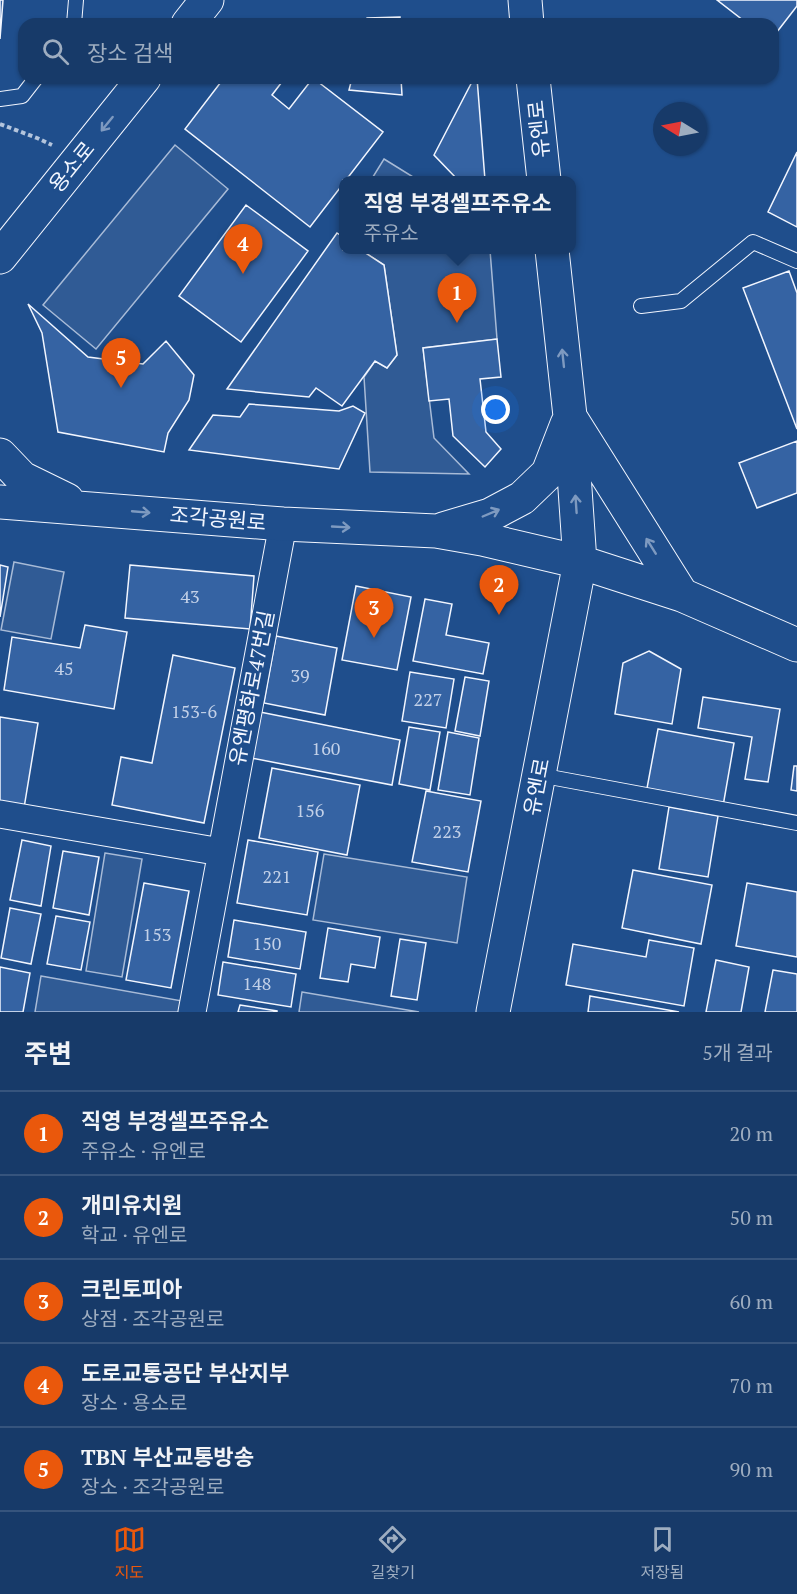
<!DOCTYPE html>
<html lang="ko">
<head>
<meta charset="utf-8">
<style>
  :root { --surface:#173a69; --page:#20416f; --text:#f1f3f6; --muted:#9eadc0; --line:#36547d; --accent:#ea580c }
  body { margin:0; font-family:"PT Serif","Noto Sans KR",serif; background:var(--page); color:var(--text) }
  .compass { position:absolute; left:653px; top:102px; width:54px; height:54px; border-radius:50%; background:var(--surface); box-shadow:0 2px 4px #0004; rotate:280deg }
  .you { position:absolute; left:496px; top:410px; width:21px; height:21px; margin:-15px; border:4px solid #fff; border-radius:50%; background:#1a73e8; box-shadow:0 0 0 9px #1a73e833 }
  .badge { display:grid; place-items:center; width:39px; height:39px; border-radius:50%; background:var(--accent); color:#fff; font-size:20px; font-weight:700 }
  .pin { position:absolute; translate:-50% -50px; filter:drop-shadow(0 2px 3px #0008) }
  .pin::after { content:''; position:absolute; top:32px; width:21px; height:18px; background:inherit; clip-path:polygon(0 0,100% 0,50% 100%) }
  .popup { position:absolute; left:339px; top:176px; width:237px; height:78px; box-sizing:border-box; display:grid; place-content:center; border-radius:12px; background:var(--surface); filter:drop-shadow(0 2px 4px #0005); font-size:20px; white-space:nowrap; color:var(--muted) }
  .popup b { font-size:22px; color:var(--text) }
  .popup::after { content:''; position:absolute; left:50%; top:100%; margin-left:-12px; border:12px solid transparent; border-top-color:var(--surface) }
  .list { margin:0; padding:0; list-style:none }
  h2 { display:flex; justify-content:space-between; align-items:center; height:78px; margin:0; padding:0 24px; font-size:26px }
  h2 small { font-size:20px; font-weight:400; color:var(--muted) }
  .list li { display:grid; grid-template-columns:39px 1fr auto; gap:18px; align-items:center; box-sizing:border-box; height:84px; padding:0 24px; border-top:2px solid var(--line) }
  .list b { display:block; font-size:22px; white-space:nowrap }
  .list p { margin:0; font-size:20px; white-space:nowrap; color:var(--muted) }
  .list em { font-size:20px; font-style:normal; color:var(--muted) }
  .icon { flex:none; width:33px; height:33px; fill:none; stroke:currentColor; stroke-width:2; stroke-linecap:round; stroke-linejoin:round }
  .map { position:relative; flex:none; width:797px; height:1012px; overflow:hidden }
  .search { position:absolute; background:var(--surface); box-shadow:0 2px 4px #0004; left:18px; right:18px; top:18px; height:66px; display:flex; align-items:center; gap:15px; box-sizing:border-box; padding:0 21px; border-radius:18px; color:var(--muted); font-size:22px }
  .sheet { height:498px; background:var(--surface) }
  nav { display:flex; justify-content:space-around; align-items:center; box-sizing:border-box; height:84px; border-top:2px solid var(--line); background:var(--surface); font-size:16px; color:var(--muted) }
  nav a { display:grid; justify-items:center; gap:3px }
  nav .on { color:var(--accent) }
  .map>svg:first-child { display:block }
</style>
</head>
<body>
<div class="map">
<svg width="797" height="1012" viewBox="0 0 797 1012">
  <rect width="100%" height="100%" fill="#1f4e8c"/>
  <path fill="#305b95" stroke="#a8bbd7" stroke-width="1.5" d="M175 145 228 189 96 349 43 305Z
    M384 159 418 180H371Z
    M361 250H490L497 339 423 348 434 438 469 474 370 472 364 377 375 361 387 368 397 355 384 265Z
    M14 562 64 572 51 639 1 630Z
    M105 853 142 859 122 977 86 971Z
    M324 854 467 877 457 943 313 920Z
    M41 976 188 1002 186 1012H35Z
    M302 992 419 1012H299Z"/>
  <path fill="#3563a3" stroke="#f2f6ff" stroke-width="1.5" d="M0 0H3L0 39Z
    M717 0H797V6L773 37V24H748Z
    M400 17V24H365L367 18Z
    M224 78H248L253 82 257 78H285L272 95 289 109 313 78 383 132 346 180H343V184L310 227 185 129Z
    M352 78H401L402 95 349 90Z
    M474 78H477L485 180H458L434 155Z
    M797 152V227L768 212Z
    M246 205 308 251 241 342 179 296Z
    M337 233 343 237V250H361L384 265 397 355 387 368 375 361 342 406 316 388 309 397 227 389Z
    M789 271 797 293V429L743 288Z
    M28 304 88 357 143 364 166 341 194 375 189 400 168 433 164 452 58 432 42 333Z
    M497 339 501 377 480 379 486 432 501 449 485 467 453 436 449 399 429 401 423 348Z
    M249 404 339 411 353 406 365 413 339 469 189 450 213 415 240 417Z
    M797 441V493L757 508 739 463Z
    M0 565 8 567 0 617Z
    M130 565 254 576 250 629 125 618Z
    M356 586 411 597 397 670 342 660Z
    M425 599 452 604 446 635 489 643 483 674 413 661Z
    M85 625 127 632 114 709 4 690 12 637 80 648Z
    M276 636 337 648 325 715 264 703Z
    M649 651 681 669 672 724 615 714 623 663Z
    M173 655 235 668 204 823 112 805 121 757 152 763Z
    M410 672 454 679 446 728 402 721Z
    M465 677 489 681 480 736 455 731Z
    M703 697 780 709 768 782 745 779 752 737 698 728Z
    M260 712 400 740 392 785 251 758Z
    M0 717 38 723 24 808 0 804Z
    M409 727 440 732 430 790 399 784Z
    M658 729 734 743 722 812 645 799Z
    M448 732 479 738 470 795 438 790Z
    M794 766H797V791L791 790Z
    M272 768 360 785 347 855 259 838Z
    M426 791 481 801 468 872 412 862Z
    M669 807 718 816 708 877 659 869Z
    M22 840 51 846 41 906 10 900Z
    M248 840 318 852 307 915 237 903Z
    M63 851 99 857 89 915 53 908Z
    M633 870 712 885 701 944 622 928Z
    M144 883 189 891 171 988 126 980Z
    M747 883 797 892V957L736 946Z
    M10 908 41 914 31 964 1 958Z
    M56 916 90 922 81 970 47 964Z
    M234 920 306 932 300 969 228 957Z
    M328 928 380 937 375 968 351 964 348 982 320 978Z
    M400 939 426 943 417 1000 391 996Z
    M649 940 694 948 684 1006 566 985 573 944 646 957Z
    M716 960 749 967 741 1012H706Z
    M223 962 296 974 291 1007 218 995Z
    M0 967 30 973 23 1012H0Z
    M773 970 797 974V1012H765Z
    M590 996 679 1012H588Z
    M240 1005 277 1011V1012H238Z"/>
  <g fill="none" stroke-linecap="round" stroke-linejoin="round">
    <g stroke="#f2f6ff" stroke-width="16">
      <path id="lane" d="M74 24 76 0
        M0 99 22 96 36 78
        M641 306 681 301 753 242 797 261
        M539 775 797 823"/>
    </g>
    <g stroke="#f2f6ff" stroke-width="29">
      <path id="street" d="M0 814 221 852
        M192 1012 283 524"/>
    </g>
    <g stroke="#f2f6ff" stroke-width="35">
      <path id="secondary" d="M525 0 527 24
        M188 24 207 0
        M533 78 544 180
        M0 257 144 78
        M572 420 682 595
        M0 455 22 478 67 500
        M0 502 283 524 436 531 482 539 580 562 682 595 797 645
        M443 529 490 515 522 498 548 473 567 424
        M493 1012 580 562 570 416 552 250"/>
    </g>
    <path stroke="#b3c4dc" stroke-width="4" stroke-dasharray="4.5 3" stroke-linecap="butt" d="M0 124 37 138 52 145"/>
    <use href="#lane" stroke="#1f4e8c" stroke-width="14"/>
    <use href="#street" stroke="#1f4e8c" stroke-width="27"/>
    <use href="#secondary" stroke="#1f4e8c" stroke-width="33"/>
  </g>
  <defs><path id="oneway-shaft" d="M-6 0H5M1.5-3L5.5 0L1.5 3" fill="none" stroke-width="1.6" stroke-linecap="round" stroke-linejoin="round" transform="scale(1.5)"/></defs>
  <g stroke="#7e9ac0">
    <use href="#oneway-shaft" transform="translate(107 124) rotate(129)"/>
    <use href="#oneway-shaft" transform="translate(563 358) rotate(-96)"/>
    <use href="#oneway-shaft" transform="translate(576 504) rotate(-94)"/>
    <use href="#oneway-shaft" transform="translate(141 512) rotate(5)"/>
    <use href="#oneway-shaft" transform="translate(491 513) rotate(-23)"/>
    <use href="#oneway-shaft" transform="translate(341 527) rotate(3)"/>
    <use href="#oneway-shaft" transform="translate(651 546) rotate(-122)"/>
  </g>
  <g text-anchor="middle" stroke-width="4.5" stroke-linejoin="round" paint-order="stroke">
    <g font-size="18" fill="#c3d1e8">
      <text x="190" y="603">43</text>
      <text x="64" y="675">45</text>
      <text x="300" y="682">39</text>
      <text x="428" y="706">227</text>
      <text x="194" y="718">153-6</text>
      <text x="326" y="755">160</text>
      <text x="310" y="817">156</text>
      <text x="447" y="838">223</text>
      <text x="277" y="883">221</text>
      <text x="157" y="941">153</text>
      <text x="267" y="950">150</text>
      <text x="257" y="990">148</text>
    </g>
    <g font-size="21" fill="#f2f6ff" stroke="#1f4e8c">
      <text transform="translate(539 129) rotate(-96)" y="7">유엔로</text>
      <text transform="translate(72 167) rotate(-51)" y="7">용소로</text>
      <text transform="translate(218 519) rotate(5)" y="7">조각공원로</text>
      <text transform="translate(252 688) rotate(-79)" y="7">유엔평화로47번길</text>
      <text transform="translate(537 787) rotate(-79)" y="7">유엔로</text>
    </g>
  </g>
</svg>
<svg class="compass" viewBox="-18 -18 36 36"><path d="M0-13l5 13h-10z" fill="#e53935"/><path d="M0 13l5-13h-10z" fill="#9eadc0"/></svg>
<div class="you"></div>
<div class="pin badge" style="left:457px;top:323px">1</div>
<div class="popup"><b>직영 부경셀프주유소</b>주유소</div>
<div class="pin badge" style="left:499px;top:615px">2</div>
<div class="pin badge" style="left:374px;top:638px">3</div>
<div class="pin badge" style="left:243px;top:274px">4</div>
<div class="pin badge" style="left:121px;top:388px">5</div>
<div class="search"><svg class="icon" aria-label="search" viewBox="0 0 24 24"><circle cx="10" cy="10" r="6"/><path d="M15 15l6 6"/></svg>장소 검색</div>
</div>
<section class="sheet">
<h2>주변<small>5개 결과</small></h2>
<ul class="list">
<li><span class="badge">1</span><div><b>직영 부경셀프주유소</b><p>주유소 · 유엔로</p></div><em>20 m</em></li>
<li><span class="badge">2</span><div><b>개미유치원</b><p>학교 · 유엔로</p></div><em>50 m</em></li>
<li><span class="badge">3</span><div><b>크린토피아</b><p>상점 · 조각공원로</p></div><em>60 m</em></li>
<li><span class="badge">4</span><div><b>도로교통공단 부산지부</b><p>장소 · 용소로</p></div><em>70 m</em></li>
<li><span class="badge">5</span><div><b>TBN 부산교통방송</b><p>장소 · 조각공원로</p></div><em>90 m</em></li>
</ul>
</section>
<nav>
<a class="on"><svg class="icon" aria-label="map" viewBox="0 0 24 24"><path d="M3 6l6-2 6 2 6-2v14l-6 2-6-2-6 2zM9 4v14M15 6v14"/></svg>지도</a>
<a><svg class="icon" aria-label="directions" viewBox="0 0 24 24"><path d="M12 3l9 9-9 9-9-9zM9 14v-3h6M13 9l2 2-2 2"/></svg>길찾기</a>
<a><svg class="icon" aria-label="saved" viewBox="0 0 24 24"><path d="M7 4h10v16l-5-4-5 4z"/></svg>저장됨</a>
</nav>
</body>
</html>
